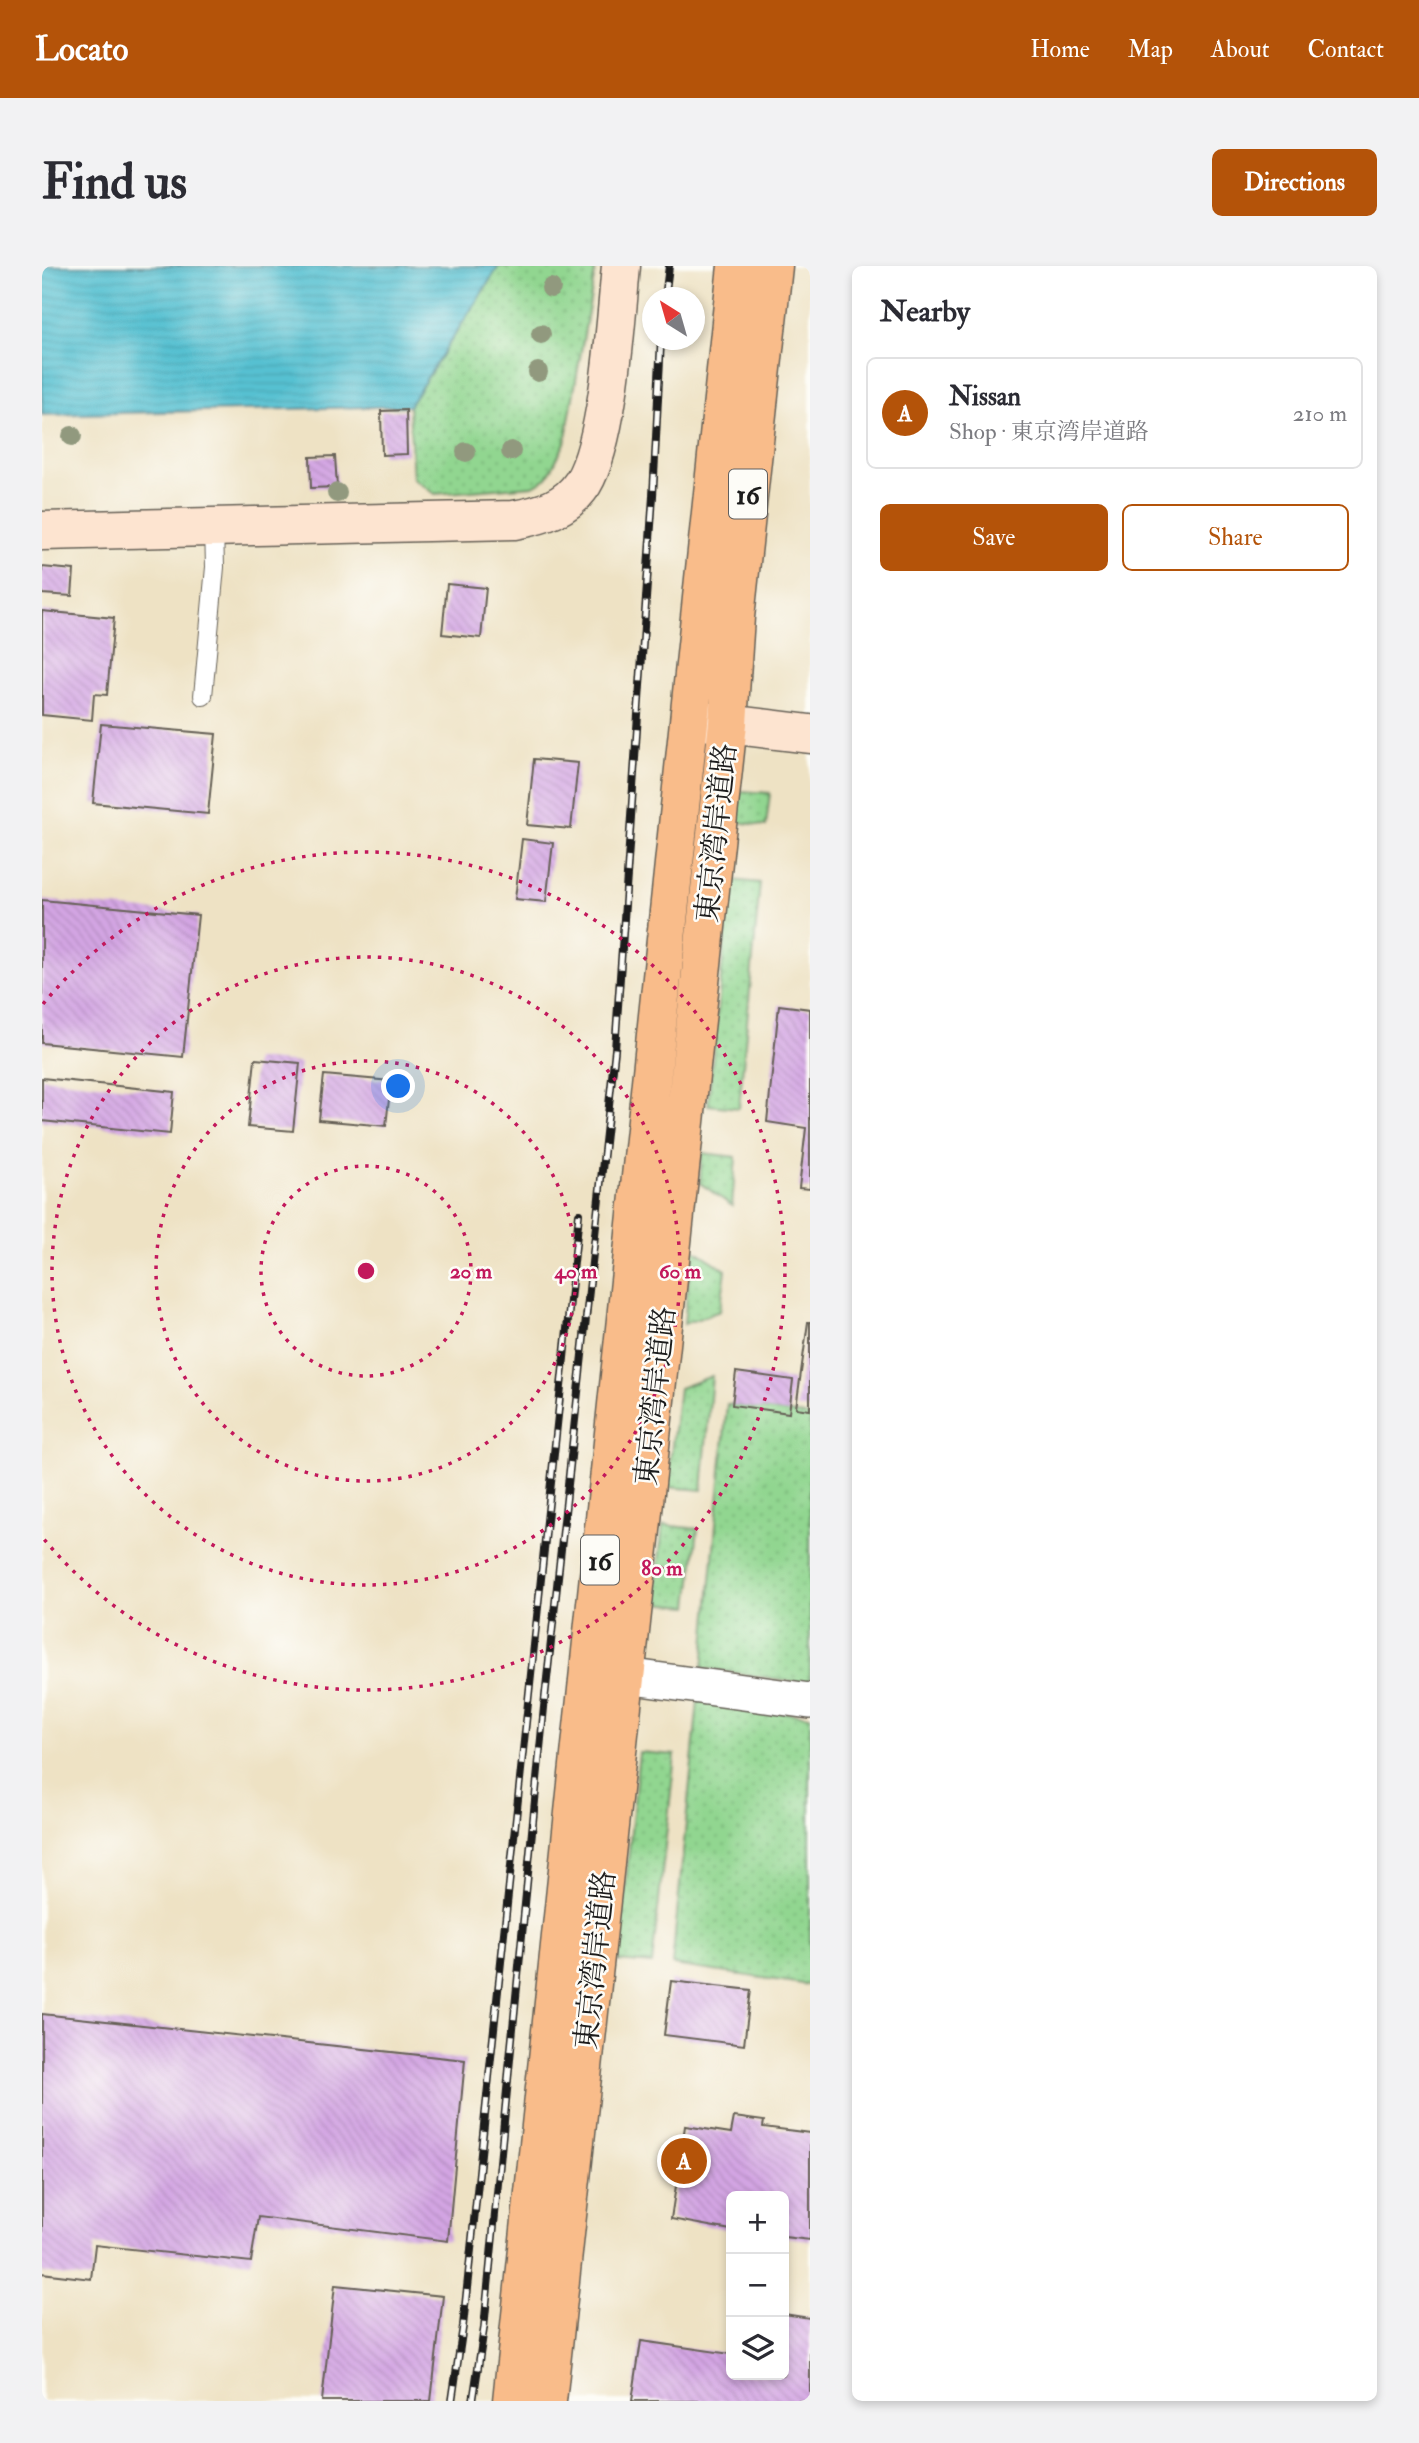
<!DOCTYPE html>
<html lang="en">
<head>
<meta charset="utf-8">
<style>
  :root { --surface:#fff; --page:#f2f2f3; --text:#2b2b33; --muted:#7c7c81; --line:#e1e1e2; --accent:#b45309 }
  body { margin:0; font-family:"IM FELL Double Pica","Noto Serif JP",serif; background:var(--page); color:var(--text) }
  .controls { position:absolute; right:21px; bottom:21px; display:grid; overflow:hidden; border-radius:10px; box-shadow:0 4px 10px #0003 }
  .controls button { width:63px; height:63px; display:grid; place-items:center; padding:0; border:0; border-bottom:2px solid var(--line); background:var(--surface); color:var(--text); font:35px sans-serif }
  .compass { position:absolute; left:600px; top:21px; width:63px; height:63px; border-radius:50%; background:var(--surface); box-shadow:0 4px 10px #0003; rotate:323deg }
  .you { position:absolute; left:357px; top:821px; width:24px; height:24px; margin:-18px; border:5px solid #fff; border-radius:50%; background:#1a73e8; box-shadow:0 0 0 10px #1a73e833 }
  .badge { display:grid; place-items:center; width:46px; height:46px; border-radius:50%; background:var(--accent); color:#fff; font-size:23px; font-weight:700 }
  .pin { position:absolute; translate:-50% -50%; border:4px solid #fff; box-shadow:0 2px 7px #0006 }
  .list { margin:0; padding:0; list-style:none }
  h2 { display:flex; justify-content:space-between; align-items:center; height:91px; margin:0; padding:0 28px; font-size:30px }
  h2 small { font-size:23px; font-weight:400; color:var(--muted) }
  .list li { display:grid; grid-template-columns:46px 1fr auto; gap:21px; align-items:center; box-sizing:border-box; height:112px; margin:0 14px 14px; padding:0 14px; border:2px solid var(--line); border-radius:10px }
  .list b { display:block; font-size:26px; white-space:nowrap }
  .list p { margin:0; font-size:23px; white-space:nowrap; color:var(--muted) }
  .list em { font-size:23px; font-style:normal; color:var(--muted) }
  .actions { display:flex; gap:14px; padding:21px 28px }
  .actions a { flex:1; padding:16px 0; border:2px solid var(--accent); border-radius:10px; text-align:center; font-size:24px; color:var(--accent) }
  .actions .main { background:var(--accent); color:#fff }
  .icon { flex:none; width:38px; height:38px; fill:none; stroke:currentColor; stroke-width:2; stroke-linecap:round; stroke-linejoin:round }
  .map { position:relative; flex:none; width:768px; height:2135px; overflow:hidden; border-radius:10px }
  header { display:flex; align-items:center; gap:42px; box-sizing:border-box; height:98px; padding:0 35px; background:var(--accent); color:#fff }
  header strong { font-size:33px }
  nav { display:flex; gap:38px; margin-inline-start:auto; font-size:24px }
  .intro { display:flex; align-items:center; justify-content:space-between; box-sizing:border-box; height:168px; padding:0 42px }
  h1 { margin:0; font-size:49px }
  .button { padding:18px 32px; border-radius:10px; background:var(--accent); color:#fff; font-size:24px; font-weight:700 }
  main { display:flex; gap:42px; padding:0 42px }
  aside { flex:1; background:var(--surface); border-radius:10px; box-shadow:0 4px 10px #0003 }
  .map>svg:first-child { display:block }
</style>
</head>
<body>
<header>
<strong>Locato</strong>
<nav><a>Home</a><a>Map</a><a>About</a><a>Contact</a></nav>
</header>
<div class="intro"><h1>Find us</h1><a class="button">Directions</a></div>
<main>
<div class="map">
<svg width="768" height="2135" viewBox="0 0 768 2135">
  <defs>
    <pattern id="grass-dots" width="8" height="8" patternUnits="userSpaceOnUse" patternTransform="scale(1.75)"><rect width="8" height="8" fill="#91d690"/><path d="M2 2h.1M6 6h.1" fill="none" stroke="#7cb77c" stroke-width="1.8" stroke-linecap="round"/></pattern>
    <pattern id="water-rules" width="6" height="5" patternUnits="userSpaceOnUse" patternTransform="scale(1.75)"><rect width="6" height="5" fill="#57c1d2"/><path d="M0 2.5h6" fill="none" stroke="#4ba5b4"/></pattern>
    <pattern id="building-back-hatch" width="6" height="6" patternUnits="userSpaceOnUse" patternTransform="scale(1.75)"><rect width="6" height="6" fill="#d3a5e3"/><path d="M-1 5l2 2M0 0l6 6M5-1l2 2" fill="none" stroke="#b58dc2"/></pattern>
  </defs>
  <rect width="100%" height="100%" fill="#fdfcf7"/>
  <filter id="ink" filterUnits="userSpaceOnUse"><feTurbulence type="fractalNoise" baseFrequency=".0143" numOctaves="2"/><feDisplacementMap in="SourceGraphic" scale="14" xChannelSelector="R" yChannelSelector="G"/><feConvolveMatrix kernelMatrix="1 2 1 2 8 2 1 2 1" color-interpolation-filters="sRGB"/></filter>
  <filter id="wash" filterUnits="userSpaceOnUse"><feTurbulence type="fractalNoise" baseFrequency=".00686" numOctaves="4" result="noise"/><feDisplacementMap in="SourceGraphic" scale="28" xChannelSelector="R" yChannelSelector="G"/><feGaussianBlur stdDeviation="1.57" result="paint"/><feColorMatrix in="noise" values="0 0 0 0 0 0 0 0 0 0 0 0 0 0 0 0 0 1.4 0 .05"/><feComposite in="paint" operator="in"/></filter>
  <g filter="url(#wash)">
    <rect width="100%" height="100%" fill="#eee2c4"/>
    <path fill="url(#grass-dots)" stroke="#567956" stroke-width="2" d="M457 0H554L523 177 505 212 491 220 393 228 371 213 367 140Z
      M698 525 728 527 724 560 695 556Z
      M689 614 718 617 697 842 666 839Z
      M660 887 694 891 690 940 658 917Z
      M650 982 684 1004 678 1045 642 1058Z
      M670 1110 660 1224 625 1221 637 1122Z
      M685 1138 768 1150V1418L661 1402Z
      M621 1259 656 1263 647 1340 612 1337Z
      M656 1435 768 1450V1719L630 1699Z
      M597 1486 633 1489 610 1698 576 1695Z"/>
    <path fill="url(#water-rules)" stroke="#3a6e77" stroke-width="2" d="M0 0H457L367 140 0 149Z"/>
    <g id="blocks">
      <path fill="url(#building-back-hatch)" d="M364 144 365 188 340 189 339 145Z
        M293 190 295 221 269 222 268 191Z
        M0 301 32 304 30 330 0 328Z
        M405 318 444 322 439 372 400 368Z
        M0 345 72 352 65 429 52 428 50 454 0 449Z
        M59 458 174 468 166 548 51 537Z
        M492 493 536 497 529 563 485 559Z
        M480 573 511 577 504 636 473 633Z
        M0 634 156 649 141 791 0 777Z
        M737 739 768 743V923L757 922 764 862 725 856Z
        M213 793 258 797 251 865 206 861Z
        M282 809 349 815 344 860 277 854Z
        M0 812 132 826 128 868 0 855Z
        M766 1056H768V1144L754 1142Z
        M694 1106 751 1114 747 1147 690 1139Z
        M629 1715 709 1724 702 1779 622 1769Z
        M0 1748 423 1794 406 1975 216 1951 209 1996 53 1979 49 2013 0 2007Z
        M692 1851 722 1855 721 1861 768 1867V1974L742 1971V1930H689V1964L629 1953 643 1860 689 1867Z
        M293 2019 401 2030 389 2135H280Z
        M742 2048 768 2052V2135H590L599 2075 689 2088V2109H742Z"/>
    </g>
  </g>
  <g filter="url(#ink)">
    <use href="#blocks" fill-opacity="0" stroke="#666157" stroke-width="2"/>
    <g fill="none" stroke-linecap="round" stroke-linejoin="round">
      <g stroke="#666157" stroke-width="20">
        <path id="lane" d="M161 430 173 301 172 261"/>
      </g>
      <g stroke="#666157" stroke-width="38">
        <path id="street" d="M584 1410 768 1435"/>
      </g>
      <g stroke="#666157" stroke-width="41">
        <path id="secondary" d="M0 265 472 254C500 249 525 242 541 217 567 174 574 53 579 0
          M652 454 768 468"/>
      </g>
      <g stroke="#666157" stroke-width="41">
        <path id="highway" d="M470 2135 695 0
          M505 2135 686 457 693 351 731 0"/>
      </g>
      <use href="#lane" stroke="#fff" stroke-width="18"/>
      <use href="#street" stroke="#fff" stroke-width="35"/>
      <use href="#secondary" stroke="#fde4d0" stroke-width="38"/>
      <use href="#highway" stroke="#f9bc8a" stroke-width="38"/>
      <g stroke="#1c1c1c" stroke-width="8">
        <path id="rail" d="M623 32 627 0
          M410 2135 421 2060 537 948
          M431 2135 442 2062 503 1431 573 784 611 230 619 74"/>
      </g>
      <use href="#rail" stroke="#fdfcf7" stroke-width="5" stroke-dasharray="16" stroke-linecap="butt"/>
    </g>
    <g fill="#91997e">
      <circle cx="509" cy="22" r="10"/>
      <circle cx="499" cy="68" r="10"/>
      <circle cx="496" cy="106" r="10"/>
      <circle cx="30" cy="170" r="10"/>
      <circle cx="469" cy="185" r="10"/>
      <circle cx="424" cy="186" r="10"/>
      <circle cx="295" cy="227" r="10"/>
    </g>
  </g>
  <g fill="none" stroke="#c2185b" stroke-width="3.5" stroke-dasharray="3.5 7">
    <circle cx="324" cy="1005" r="105"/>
    <circle cx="324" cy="1005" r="210"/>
    <circle cx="324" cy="1005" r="314"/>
    <path d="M1 738A419 419 0 1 1 1 1272"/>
  </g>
  <g text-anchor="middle" stroke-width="5" stroke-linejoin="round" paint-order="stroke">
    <g fill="#fdfcf7" stroke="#605f5e" stroke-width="2">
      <rect x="687" y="203.5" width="38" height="49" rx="5"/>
      <rect x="539" y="1269.5" width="38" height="49" rx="5"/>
    </g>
    <g font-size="28" font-weight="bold" fill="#1c1c1c">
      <text x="706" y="238">16</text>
      <text x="558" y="1304">16</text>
    </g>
    <g font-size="30" fill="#1c1c1c" stroke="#fdfcf7">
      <text transform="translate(674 567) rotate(-84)" y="10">東京湾岸道路</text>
      <text transform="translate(613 1130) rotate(-84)" y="10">東京湾岸道路</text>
      <text transform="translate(553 1694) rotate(-84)" y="10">東京湾岸道路</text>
    </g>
  </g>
  <circle cx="324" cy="1005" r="10" fill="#c2185b" stroke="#fdfcf7" stroke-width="3.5"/>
  <g font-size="21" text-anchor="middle" font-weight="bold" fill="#c2185b" stroke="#fdfcf7" stroke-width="5" stroke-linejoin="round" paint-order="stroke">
    <text x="429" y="1012">20 m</text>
    <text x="534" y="1012">40 m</text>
    <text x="638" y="1012">60 m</text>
    <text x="620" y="1309">80 m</text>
  </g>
</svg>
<div class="controls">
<button>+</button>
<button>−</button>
<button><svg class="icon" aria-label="layers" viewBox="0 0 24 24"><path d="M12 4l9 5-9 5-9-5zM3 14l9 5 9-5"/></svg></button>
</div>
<svg class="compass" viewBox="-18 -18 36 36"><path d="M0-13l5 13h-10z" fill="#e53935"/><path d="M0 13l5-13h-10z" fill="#7c7c81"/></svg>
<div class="you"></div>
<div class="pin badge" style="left:642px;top:1895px">A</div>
</div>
<aside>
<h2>Nearby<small></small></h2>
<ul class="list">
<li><span class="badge">A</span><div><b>Nissan</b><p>Shop · 東京湾岸道路</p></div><em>210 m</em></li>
</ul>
<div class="actions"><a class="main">Save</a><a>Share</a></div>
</aside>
</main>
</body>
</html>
